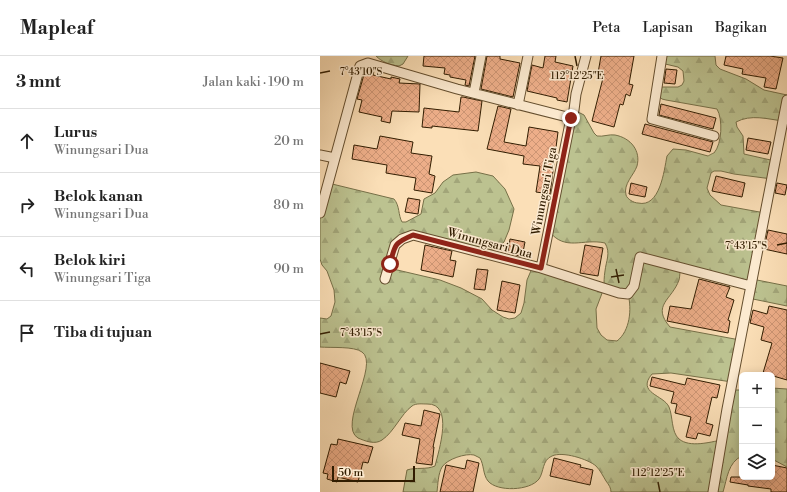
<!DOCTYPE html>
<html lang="id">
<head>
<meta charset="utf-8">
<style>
  :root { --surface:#fff; --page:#f2f2f2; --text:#222; --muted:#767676; --line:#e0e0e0 }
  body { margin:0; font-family:"Libre Bodoni",serif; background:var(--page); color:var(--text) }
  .controls { position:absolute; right:12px; bottom:12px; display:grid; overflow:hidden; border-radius:6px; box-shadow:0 2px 10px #0003 }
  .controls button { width:36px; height:36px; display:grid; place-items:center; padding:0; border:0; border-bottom:1px solid var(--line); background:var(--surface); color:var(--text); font:20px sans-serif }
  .scale { position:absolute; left:12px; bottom:10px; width:83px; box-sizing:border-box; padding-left:4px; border:2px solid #311d01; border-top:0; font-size:11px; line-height:14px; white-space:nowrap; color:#311d01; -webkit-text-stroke:3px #fcead0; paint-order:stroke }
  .stop { position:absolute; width:12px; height:12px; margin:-9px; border:3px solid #8f2418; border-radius:50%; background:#fff }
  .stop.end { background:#8f2418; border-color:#fff; box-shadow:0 1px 4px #0008 }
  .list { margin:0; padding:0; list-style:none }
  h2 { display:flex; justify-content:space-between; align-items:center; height:52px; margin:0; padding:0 16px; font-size:17px }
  h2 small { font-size:13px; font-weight:400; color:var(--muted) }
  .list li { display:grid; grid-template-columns:26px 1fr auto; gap:12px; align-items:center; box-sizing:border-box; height:64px; padding:0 16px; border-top:1px solid var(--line) }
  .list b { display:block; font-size:15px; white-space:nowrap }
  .list p { margin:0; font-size:13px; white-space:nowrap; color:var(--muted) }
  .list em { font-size:13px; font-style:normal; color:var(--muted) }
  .icon { flex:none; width:22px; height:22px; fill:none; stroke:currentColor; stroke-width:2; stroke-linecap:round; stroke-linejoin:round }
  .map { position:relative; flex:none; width:467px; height:436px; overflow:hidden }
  header { display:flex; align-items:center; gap:24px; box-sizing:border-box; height:56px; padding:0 20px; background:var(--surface); border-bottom:1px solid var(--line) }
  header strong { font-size:19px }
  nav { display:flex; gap:22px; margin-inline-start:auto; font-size:14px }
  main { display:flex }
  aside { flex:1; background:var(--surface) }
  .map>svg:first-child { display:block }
</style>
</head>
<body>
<header>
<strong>Mapleaf</strong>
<nav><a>Peta</a><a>Lapisan</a><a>Bagikan</a></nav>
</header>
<main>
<aside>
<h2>3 mnt<small>Jalan kaki · 190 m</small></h2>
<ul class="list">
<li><svg class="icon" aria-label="ahead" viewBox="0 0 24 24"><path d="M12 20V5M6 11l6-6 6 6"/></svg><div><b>Lurus</b><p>Winungsari Dua</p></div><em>20 m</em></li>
<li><svg class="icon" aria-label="right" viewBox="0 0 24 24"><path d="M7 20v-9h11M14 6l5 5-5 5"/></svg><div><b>Belok kanan</b><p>Winungsari Dua</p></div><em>80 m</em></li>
<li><svg class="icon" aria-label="left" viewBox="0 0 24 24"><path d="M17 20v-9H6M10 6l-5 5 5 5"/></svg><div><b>Belok kiri</b><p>Winungsari Tiga</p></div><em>90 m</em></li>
<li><svg class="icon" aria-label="arrive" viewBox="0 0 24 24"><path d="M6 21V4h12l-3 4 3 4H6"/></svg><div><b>Tiba di tujuan</b></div></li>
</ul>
</aside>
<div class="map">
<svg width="467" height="436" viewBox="0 0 467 436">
  <defs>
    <pattern id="forest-firs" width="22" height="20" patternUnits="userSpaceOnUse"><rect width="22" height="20" fill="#bcc290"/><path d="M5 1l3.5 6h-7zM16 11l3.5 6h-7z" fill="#a2a67a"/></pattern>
    <pattern id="building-cross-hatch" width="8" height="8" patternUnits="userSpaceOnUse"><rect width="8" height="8" fill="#edae89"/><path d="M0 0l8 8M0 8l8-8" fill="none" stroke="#cc9574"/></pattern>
  </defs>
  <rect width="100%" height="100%" fill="#fbdfb7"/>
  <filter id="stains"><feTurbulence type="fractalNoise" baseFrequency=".005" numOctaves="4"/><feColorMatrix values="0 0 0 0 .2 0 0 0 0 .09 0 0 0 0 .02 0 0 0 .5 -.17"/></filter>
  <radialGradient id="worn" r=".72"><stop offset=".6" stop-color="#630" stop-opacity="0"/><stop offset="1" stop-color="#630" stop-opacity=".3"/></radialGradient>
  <path fill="url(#forest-firs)" stroke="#767048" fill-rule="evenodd" d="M56 0H88L83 8 79 10C70 9 62 6 56 0Z
    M342 0H395L396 9 400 13 426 23 444 34 467 39 463 65C447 63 431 58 416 66L417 71 423 80 424 98 455 105 452 123 414 118 401 115H394L391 117 387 132 390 139 401 149 445 157 432 223 467 230V250L428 242 431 231 360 212C360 215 360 220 359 224 352 244 331 249 350 271L420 284 412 326 351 317 332 318C316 337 344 339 349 351 353 360 351 376 359 383 370 392 390 386 402 384L410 334H422V400C408 406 407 423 403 436H291C291 432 289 429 286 425 283 420 280 414 276 410 268 403 242 395 232 400 222 404 224 416 219 423 210 435 177 436 168 425 163 419 164 409 160 402 158 401 156 400 154 399 146 397 127 403 122 411 118 418 118 428 117 436H83L87 414C96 411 106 414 115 410 119 394 134 347 107 348 102 348 96 347 92 350 81 358 74 376 62 384 55 389 45 385 38 382 17 370 60 308 42 296 34 290 11 292 0 291V262L7 263 11 260 15 246 14 234 7 215 2 209 0 203V157L8 127 74 143C80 150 78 159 82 166H86L101 158 104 143 115 137 123 126 133 119 156 116 173 120 185 133 194 153 189 174 184 186 177 192 167 194 93 179 75 189 73 213 120 224 141 232 162 243 172 254 183 261 189 263 195 262 201 257 204 247 207 224 213 210 284 232C284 226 284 221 285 215 286 205 291 197 285 187 263 182 245 196 229 175L254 54 264 59 274 77 277 80C283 81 289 78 295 79 311 82 321 95 317 110 314 119 303 128 306 139 307 143 314 147 318 147 340 152 344 115 347 100L353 93 366 94 388 100C388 100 393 97 394 97 402 88 403 63 397 53L346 44 342 43 336 38 337 31H358L362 29 364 25 363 15 358 11 341 7ZM284 232 308 238C312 253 310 275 297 285L287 284 281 279 277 272 276 253Z
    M452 332 467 333V411L452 403Z"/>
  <path fill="url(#building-cross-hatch)" stroke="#311d01" d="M104 0H155L149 30 145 29 146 24 130 21V19L124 18 125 12 103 10Z
    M167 0H180V3L200 7 193 41 161 33Z
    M225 0H236L235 6 253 10 247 46 237 44V42L207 35 212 9 223 12Z
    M281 0H314L309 28 313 29 310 40 306 38 303 49 300 48 294 71 272 65 284 18 278 17Z
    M406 0H450L463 2 456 33 444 31 446 22 422 18 423 13 404 9Z
    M48 13 54 15 53 19 71 23V21L80 23 79 27 100 28 99 56 72 55 70 67 61 65 62 61 39 56 42 44 37 43 45 15Z
    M346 13 357 14 355 28 344 27Z
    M141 41H143L162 45 158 75 112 70V72L102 71 104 52 139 56Z
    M341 48 396 62 393 73 339 59Z
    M178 50 191 53 184 86 206 90 209 71 238 76 230 138 216 136 220 110 203 108 204 100 167 93Z
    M325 68 393 86 390 96 322 78Z
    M60 80 93 86 91 97 112 100 109 118 115 120 112 137 94 134 96 122 66 117 67 109 32 103 34 89 57 93Z
    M428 82 451 86 448 98 426 94Z
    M396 120 425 127 422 141 392 135Z
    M311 127 327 131 325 141 309 138Z
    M457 127 467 129 465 139 455 137Z
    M88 142 100 144 98 158 85 156Z
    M448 174 467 178V198L444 193Z
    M190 183 205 186 202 201 188 196Z
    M105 189 132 195 130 204 136 205 133 221 101 214Z
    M265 189 283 192 278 220 260 217Z
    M157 213 168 214 165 234 154 233Z
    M379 223 410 231 406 241 414 244 408 264 410 265 408 277 347 265 350 250 371 253Z
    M182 225 200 229 195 257 177 254Z
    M449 250 467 254V324L443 317 452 287 441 284 444 271 430 267 433 254 447 258Z
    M0 307 30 315 26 328 20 326 16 341 0 337Z
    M332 321 365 329 367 322 400 329 397 342 392 341 386 367 393 369 390 380 378 377 376 383 366 381 371 361 355 357 357 348 351 347 354 336 330 330Z
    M104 354 120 358 113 391H114L112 409 96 407 100 383 82 379 85 367 101 370Z
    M18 383 53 391 48 407 43 406 38 426 18 421 17 426 7 423 8 418 3 417 11 388 17 389Z
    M234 402 261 409 260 411 273 414 270 429 230 420Z
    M147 404 159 407 153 436H120L126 409 145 413Z
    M452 409 467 412V436H451V433L428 430V429L410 426 411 421H452Z"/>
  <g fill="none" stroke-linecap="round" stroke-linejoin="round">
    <g stroke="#644e2e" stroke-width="11">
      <path id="street" d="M342 0 332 63 394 80
        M154 37 161 0
        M198 49 208 0
        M0 99 15 102
        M0 157 40 10 48 7 137 33 251 62 254 54 256 38 266 0
        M221 212 251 62
        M65 223 75 189 82 183 93 179 221 212 299 237 308 238 314 230 320 201 431 230
        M393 436 407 353 467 44"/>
    </g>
    <use href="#street" stroke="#fcead0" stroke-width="9"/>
  </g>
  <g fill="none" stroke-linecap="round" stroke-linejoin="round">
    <path stroke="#8f2418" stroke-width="5" d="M70 208C75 189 74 187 93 179L221 212 251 62"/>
  </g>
  <path fill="none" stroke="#311d01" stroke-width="1.5" d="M255 0 257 10M0 17 10 15M457 189 467 187M296 213 299 227M291 221 304 219M0 278 10 276M338 426 340 436"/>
  <g text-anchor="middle" stroke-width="3" stroke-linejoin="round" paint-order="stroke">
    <g font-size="12" fill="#311d01" stroke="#fcead0">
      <text transform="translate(224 135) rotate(-79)" y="4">Winungsari Tiga</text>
      <text transform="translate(170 187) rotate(15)" y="4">Winungsari Dua</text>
    </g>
  </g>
  <g font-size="10" text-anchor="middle" fill="#311d01" stroke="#fcead0" stroke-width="3" stroke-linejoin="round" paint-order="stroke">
    <text x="41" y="19">7°43'10"S</text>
    <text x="257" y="23">112°12'25"E</text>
    <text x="426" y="193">7°43'15"S</text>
    <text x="41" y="280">7°43'15"S</text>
    <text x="338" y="420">112°12'25"E</text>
  </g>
  <rect width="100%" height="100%" filter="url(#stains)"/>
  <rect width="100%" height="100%" fill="url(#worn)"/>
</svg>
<div class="controls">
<button>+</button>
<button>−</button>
<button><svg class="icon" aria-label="layers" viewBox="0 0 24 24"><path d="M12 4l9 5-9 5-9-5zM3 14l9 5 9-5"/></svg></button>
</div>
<div class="scale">50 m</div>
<div class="stop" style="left:70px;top:208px"></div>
<div class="stop end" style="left:251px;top:62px"></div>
</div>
</main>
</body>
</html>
